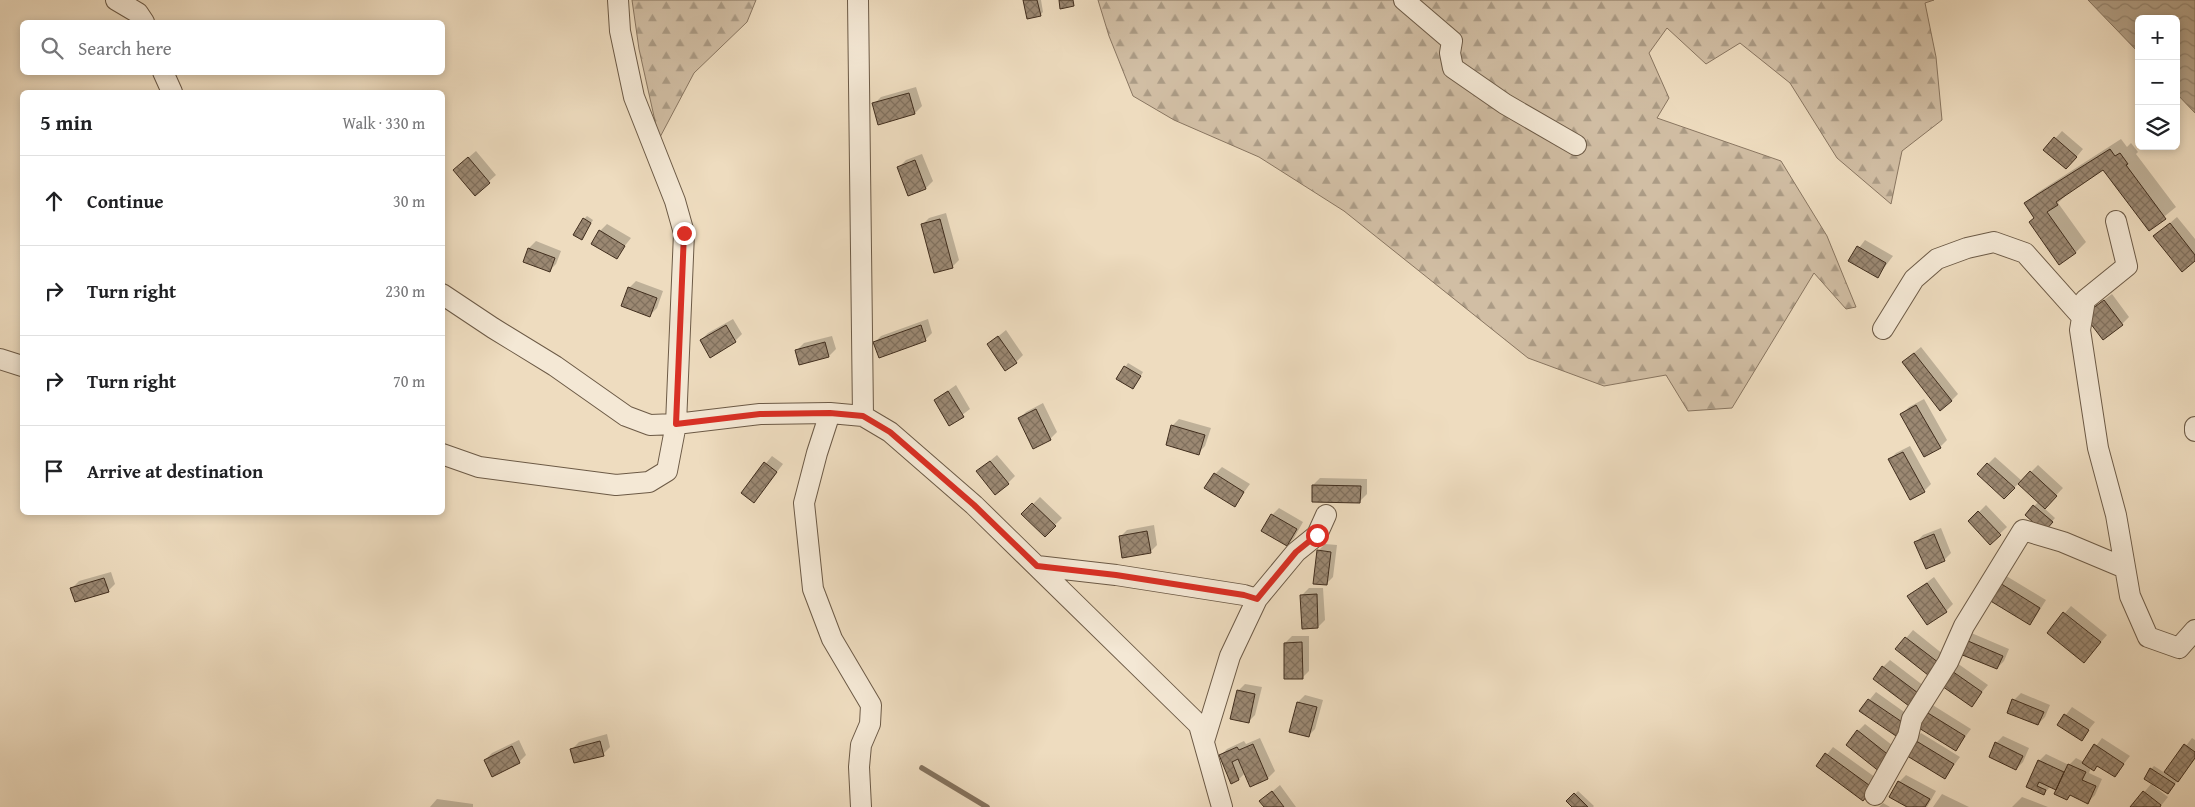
<!DOCTYPE html>
<html lang="en">
<head>
<meta charset="utf-8">
<style>
  :root { --surface:#fff; --page:#f2f2f2; --text:#202124; --muted:#757577; --line:#e0e0e0 }
  body { margin:0; font-family:"Gentium Book Plus",serif; background:var(--page); color:var(--text) }
  .controls { position:absolute; right:15px; top:15px; display:grid; overflow:hidden; border-radius:8px; box-shadow:0 2px 8px #0003 }
  .controls button { width:45px; height:45px; display:grid; place-items:center; padding:0; border:0; border-bottom:1px solid var(--line); background:var(--surface); color:var(--text); font:25px sans-serif }
  .stop { position:absolute; width:15px; height:15px; margin:-11px; border:4px solid #d93025; border-radius:50%; background:#fff }
  .stop.end { background:#d93025; border-color:#fff; box-shadow:0 1px 5px #0008 }
  .list { margin:0; padding:0; list-style:none }
  h2 { display:flex; justify-content:space-between; align-items:center; height:65px; margin:0; padding:0 20px; font-size:21px }
  h2 small { font-size:16px; font-weight:400; color:var(--muted) }
  .list li { display:grid; grid-template-columns:32px 1fr auto; gap:15px; align-items:center; box-sizing:border-box; height:90px; padding:0 20px; border-top:1px solid var(--line) }
  .list b { display:block; font-size:19px; white-space:nowrap }
  .list em { font-size:16px; font-style:normal; color:var(--muted) }
  .icon { flex:none; width:28px; height:28px; fill:none; stroke:currentColor; stroke-width:2; stroke-linecap:round; stroke-linejoin:round }
  .map { position:relative; flex:none; width:2195px; height:807px; overflow:hidden }
  .search { position:absolute; background:var(--surface); box-shadow:0 2px 8px #0003; left:20px; top:20px; width:425px; height:55px; display:flex; align-items:center; gap:12px; box-sizing:border-box; padding:0 18px; border-radius:8px; color:var(--muted); font-size:19px }
  .panel { position:absolute; background:var(--surface); box-shadow:0 2px 8px #0003; left:20px; top:90px; width:425px; height:425px; border-radius:8px }
  .map>svg:first-child { display:block }
</style>
</head>
<body>
<div class="map">
<svg width="2195" height="807" viewBox="0 0 2195 807">
  <defs>
    <pattern id="forest-firs" width="22" height="20" patternUnits="userSpaceOnUse" patternTransform="scale(1.25)"><rect width="22" height="20" fill="#d1bea4"/><path d="M5 1l3.5 6h-7zM16 11l3.5 6h-7z" fill="#ab9b85"/></pattern>
    <pattern id="water-waves" width="16" height="10" patternUnits="userSpaceOnUse" patternTransform="scale(1.25)"><rect width="16" height="10" fill="#b3a188"/><path d="M0 5q4-4 8 0t8 0" fill="none" stroke="#93846f"/></pattern>
    <pattern id="building-cross-hatch" width="8" height="8" patternUnits="userSpaceOnUse" patternTransform="scale(1.25)"><rect width="8" height="8" fill="#9b8872"/><path d="M0 0l8 8M0 8l8-8" fill="none" stroke="#80705d"/></pattern>
  </defs>
  <rect width="100%" height="100%" fill="#eedcbf"/>
  <filter id="stains"><feTurbulence type="fractalNoise" baseFrequency=".004" numOctaves="4"/><feColorMatrix values="0 0 0 0 .2 0 0 0 0 .09 0 0 0 0 .02 0 0 0 .5 -.17"/></filter>
  <radialGradient id="worn" r=".72"><stop offset=".6" stop-color="#630" stop-opacity="0"/><stop offset="1" stop-color="#630" stop-opacity=".3"/></radialGradient>
  <path fill="url(#forest-firs)" stroke="#897661" d="M632 0H756L747 22 694 73 659 139 639 49Z
    M1098 0H1934L1925 3 1936 57 1942 120 1902 151 1891 204 1837 158 1790 83 1740 43 1706 64 1667 28 1649 53 1669 98 1657 118 1781 161 1827 236 1856 307 1846 309 1814 273 1732 408 1688 411 1666 375 1604 386 1528 358 1344 211 1259 157 1174 120 1133 96 1109 36Z"/>
  <path fill="url(#water-waves)" stroke="#85735e" d="M2088 0H2195V113L2176 93V19H2139V53Z"/>
  <path fill="#0003" d="M1024 0H1041L1043 12 1040 15Z
    M916 87 922 106 915 113 879 123 874 104 881 97Z
    M2062 131 2083 149 2073 161 2045 150Z
    M2121 139 2127 147 2131 143 2138 152 2136 154 2176 207 2149 229 2104 168 2068 193 2058 203 2086 242 2076 252 2035 217 2026 203 2037 193Z
    M476 151 496 175 475 194 462 163Z
    M922 154 933 181 926 188 899 167 906 160Z
    M946 213 959 260 952 267 922 225 929 218Z
    M587 216 593 220 582 239 584 219Z
    M2177 217 2195 239V260L2155 236Z
    M607 224 631 238 616 257 600 231Z
    M1865 240 1893 256 1877 277 1850 260Z
    M536 241 561 251 556 264 549 271 525 261 529 248Z
    M636 281 663 291 657 308 650 315 629 288Z
    M2112 294 2129 317 2122 324 2093 308Z
    M733 319 742 334 735 341 701 340 708 333Z
    M928 319 932 333 925 340 874 343 881 336Z
    M1006 330 1023 355 1016 362 989 344Z
    M832 336 836 349 829 356 797 350 804 343Z
    M1921 347 1958 394 1951 401 1903 362Z
    M1128 363 1143 372 1136 384 1118 378Z
    M956 385 970 409 950 424 935 400Z
    M1924 399 1947 440 1940 447 1902 414 1909 407Z
    M1043 403 1057 432 1050 439 1019 419 1026 412Z
    M1179 419 1211 428 1205 446 1198 453 1172 426Z
    M1910 446 1931 484 1924 491 1889 460 1896 453Z
    M997 455 1015 476 1008 483 985 465Z
    M772 456 783 464 760 494 742 493Z
    M1995 457 2022 481 2038 465 2063 488 2044 508 2055 518 2047 527 2026 515 2039 501 2019 483 2011 491 1978 474Z
    M1222 467 1250 484 1234 506 1215 474Z
    M1320 478 1367 479V494L1360 501 1313 485Z
    M1040 497 1062 518 1045 535 1023 514Z
    M1986 505 2007 527 1990 543 1970 521Z
    M1279 508 1303 522 1294 538 1287 545 1272 515Z
    M1154 525 1157 545 1150 552 1120 537 1127 530Z
    M1941 528 1951 553 1944 560 1916 542 1923 535Z
    M1325 544 1337 545 1333 577 1326 584 1318 551Z
    M111 572 115 584 108 591 72 588 79 581Z
    M2003 574 2046 600 2036 616 2029 623 1996 581Z
    M1934 577 1953 604 1946 611 1909 596Z
    M1309 588H1323L1325 620 1318 627 1302 595Z
    M2071 606 2107 635 2084 662 2048 633Z
    M1913 630 1949 659 1940 670 1897 649Z
    M1969 632 2009 649 2004 661 1997 668 1957 651Z
    M1292 636H1309V671L1302 678 1285 643Z
    M1890 660 1924 686 1915 697 1883 667Z
    M1957 663 1988 685 1971 705 1941 684Z
    M1245 684 1262 687 1255 715 1248 722 1238 691Z
    M1876 692 1914 719 1906 730 1861 710Z
    M2021 693 2050 705 2045 717 2038 724 2014 700Z
    M1305 695 1323 700 1315 729 1308 736 1291 731 1298 702Z
    M1931 704 1971 729 1956 749 1916 725Z
    M2072 707 2095 722 2081 739 2058 725Z
    M1865 724 1897 749 1879 770 1858 731Z
    M1921 733 1960 757 1945 777 1914 740Z
    M607 734 610 747 603 754 572 749 579 742Z
    M2003 736 2029 748 2023 762 2016 769 1996 743Z
    M1260 738 1275 771 1268 778 1251 785 1245 773 1239 779 1220 756 1227 749 1244 741 1246 744Z
    M2102 738 2130 756 2115 775 2098 765 2091 767 2089 773 2102 779 2095 795 2088 802 2071 795 2067 799 2058 789 2051 786 2044 793 2028 786 2039 761 2046 754 2069 765 2076 758 2084 762Z
    M2192 738 2195 740V759L2168 793 2151 769 2154 766 2165 773Z
    M519 740 526 755 519 762 485 760 492 753Z
    M1833 747 1879 780 1870 792 1818 766Z
    M1906 775 1936 791 1927 807H1909L1899 782Z
    M2151 784 2168 797 2160 807H2132Z
    M1280 785 1296 807H1266L1261 801Z
    M1578 791 1594 806 1593 807H1574L1568 801Z
    M1942 794 1969 807H1933Z
    M2022 797 2048 807H2012Z
    M437 799 473 804V807H430Z
    M1883 803 1890 807H1879Z"/>
  <g fill="none" stroke-linecap="round" stroke-linejoin="round">
    <path stroke="#85735e" stroke-width="5.5" d="M922 768 987 807"/>
  </g>
  <path fill="url(#building-cross-hatch)" stroke="#412e1e" d="M1023 0H1037L1041 16 1027 19Z
    M1059 0H1073L1074 6 1060 9Z
    M909 93 915 114 878 125 872 103Z
    M2054 137 2077 157 2066 169 2043 150Z
    M2110 149 2115 156 2120 153 2128 164 2126 165 2166 219 2149 231 2103 170 2056 202 2058 205 2047 212 2076 253 2059 265 2029 222 2034 218 2024 203Z
    M468 157 490 183 475 196 453 170Z
    M915 160 926 189 908 196 897 167Z
    M583 218 591 223 582 240 573 235Z
    M940 219 953 268 934 273 921 224Z
    M2170 223 2195 255V261L2182 272 2153 236Z
    M599 230 625 246 617 259 591 244Z
    M1857 246 1886 263 1878 278 1848 261Z
    M528 248 555 258 550 272 523 262Z
    M628 287 657 298 650 317 621 306Z
    M2104 300 2123 325 2103 340 2084 315Z
    M726 325 736 342 710 358 700 340Z
    M921 325 926 341 879 358 873 342Z
    M998 336 1017 363 1005 371 987 344Z
    M825 342 829 357 799 365 795 350Z
    M1914 353 1952 401 1940 411 1902 362Z
    M1124 366 1141 376 1133 389 1116 379Z
    M948 391 964 417 949 426 934 400Z
    M1916 405 1941 448 1924 457 1900 414Z
    M1036 409 1051 440 1033 449 1018 418Z
    M1171 425 1205 435 1199 455 1166 445Z
    M1903 452 1925 492 1910 500 1888 459Z
    M990 461 1009 484 995 495 976 471Z
    M764 462 777 472 754 503 741 493Z
    M1987 463 2015 488 2004 499 1977 474Z
    M2030 471 2057 496 2045 509 2018 484Z
    M1214 473 1244 492 1235 507 1204 488Z
    M1312 485 1361 486 1360 503 1312 502Z
    M1032 503 1056 526 1045 537 1021 514Z
    M2033 505 2053 522 2044 532 2025 515Z
    M1978 511 2001 535 1990 545 1968 521Z
    M1271 514 1297 529 1287 546 1261 531Z
    M1147 531 1151 553 1122 558 1119 536Z
    M1934 534 1945 561 1926 569 1914 542Z
    M1317 550 1331 552 1327 585 1313 584Z
    M104 578 109 592 75 602 70 588Z
    M1995 580 2040 608 2030 625 1984 597Z
    M1927 583 1947 612 1927 625 1907 596Z
    M1317 594 1318 628 1302 629 1300 595Z
    M2063 612 2101 642 2084 663 2047 633Z
    M1905 637 1943 666 1933 679 1895 649Z
    M1961 638 2003 656 1997 669 1955 652Z
    M1302 642 1303 679H1284V643Z
    M1882 666 1918 693 1909 706 1873 679Z
    M1949 669 1982 692 1972 707 1939 684Z
    M1237 690 1255 694 1249 723 1230 719Z
    M1868 699 1908 726 1899 738 1859 711Z
    M2012 699 2044 712 2038 725 2007 713Z
    M1297 702 1317 707 1309 737 1289 732Z
    M1923 710 1965 736 1956 751 1914 725Z
    M2064 714 2089 730 2082 741 2057 725Z
    M1857 730 1891 757 1880 772 1846 745Z
    M1913 739 1954 764 1945 779 1904 754Z
    M600 741 604 756 574 763 570 749Z
    M1995 742 2023 756 2016 770 1989 757Z
    M1253 744 1268 779 1250 787 1238 759 1232 762 1239 780 1231 784 1219 755 1237 747 1239 750Z
    M2094 744 2124 764 2115 777 2097 766 2094 771 2082 763Z
    M2184 744 2195 752V758L2178 782 2164 772Z
    M512 746 520 763 492 777 484 760Z
    M1825 753 1873 788 1863 801 1816 766Z
    M2038 760 2064 772 2056 790 2039 782 2037 786 2046 790 2044 795 2026 787Z
    M2068 764 2086 772 2082 780 2096 786 2088 804 2070 795 2067 800 2054 794Z
    M2150 768 2175 784 2168 794 2144 779Z
    M1898 781 1930 799 1925 807H1907L1889 797Z
    M1272 791 1284 807H1264L1259 801Z
    M2143 791 2161 805 2160 807H2130Z
    M1574 793 1588 807H1572L1566 801Z"/>
  <g fill="none" stroke-linecap="round" stroke-linejoin="round">
    <g stroke="#6c5a46" stroke-width="22">
      <path id="street" d="M116 0 138 13 144 22
        M858 0 863 416
        M1404 0 1452 41 1450 53 1453 68 1505 104 1576 145
        M163 72 172 92
        M2116 221 2127 266 2085 300 2080 330 2098 448 2116 515 2130 596 2148 637 2179 648 2195 630
        M442 294 493 328 555 366 626 416 650 425 676 424 760 414 830 413 863 416 890 432 974 505 1199 725 1222 807
        M1883 329 1914 279 1937 259 1967 248 1994 242 2025 253 2082 317
        M0 359 22 366
        M830 413 817 453 804 503 813 589 832 639 871 705 870 724 861 745 859 767 861 807
        M2195 427V431
        M442 454 479 467 616 485 649 482 667 471 676 424 684 233 675 201 634 97 620 31 618 0
        M1037 566 1116 575 1244 595 1257 599
        M1204 741 1230 656 1257 599 1296 552 1317 535 1326 515
        M1875 795 1908 736 1912 719 1948 662 1964 626 2023 530 2063 542 2125 568"/>
    </g>
    <use href="#street" stroke="#f4e8d5" stroke-width="20"/>
  </g>
  <g fill="none" stroke-linecap="round" stroke-linejoin="round">
    <path stroke="#d93025" stroke-width="6" d="M684 233 676 424 760 414 830 413 863 416 890 432 974 505 1037 566 1116 575 1244 595 1257 599 1296 552 1317 535"/>
  </g>
  <rect width="100%" height="100%" filter="url(#stains)"/>
  <rect width="100%" height="100%" fill="url(#worn)"/>
</svg>
<div class="controls">
<button>+</button>
<button>−</button>
<button><svg class="icon" aria-label="layers" viewBox="0 0 24 24"><path d="M12 4l9 5-9 5-9-5zM3 14l9 5 9-5"/></svg></button>
</div>
<div class="stop" style="left:1317px;top:535px"></div>
<div class="stop end" style="left:684px;top:233px"></div>
<div class="search"><svg class="icon" aria-label="search" viewBox="0 0 24 24"><circle cx="10" cy="10" r="6"/><path d="M15 15l6 6"/></svg>Search here</div>
<section class="panel">
<h2>5 min<small>Walk · 330 m</small></h2>
<ul class="list">
<li><svg class="icon" aria-label="ahead" viewBox="0 0 24 24"><path d="M12 20V5M6 11l6-6 6 6"/></svg><div><b>Continue</b></div><em>30 m</em></li>
<li><svg class="icon" aria-label="right" viewBox="0 0 24 24"><path d="M7 20v-9h11M14 6l5 5-5 5"/></svg><div><b>Turn right</b></div><em>230 m</em></li>
<li><svg class="icon" aria-label="right" viewBox="0 0 24 24"><path d="M7 20v-9h11M14 6l5 5-5 5"/></svg><div><b>Turn right</b></div><em>70 m</em></li>
<li><svg class="icon" aria-label="arrive" viewBox="0 0 24 24"><path d="M6 21V4h12l-3 4 3 4H6"/></svg><div><b>Arrive at destination</b></div></li>
</ul>
</section>
</div>
</body>
</html>
